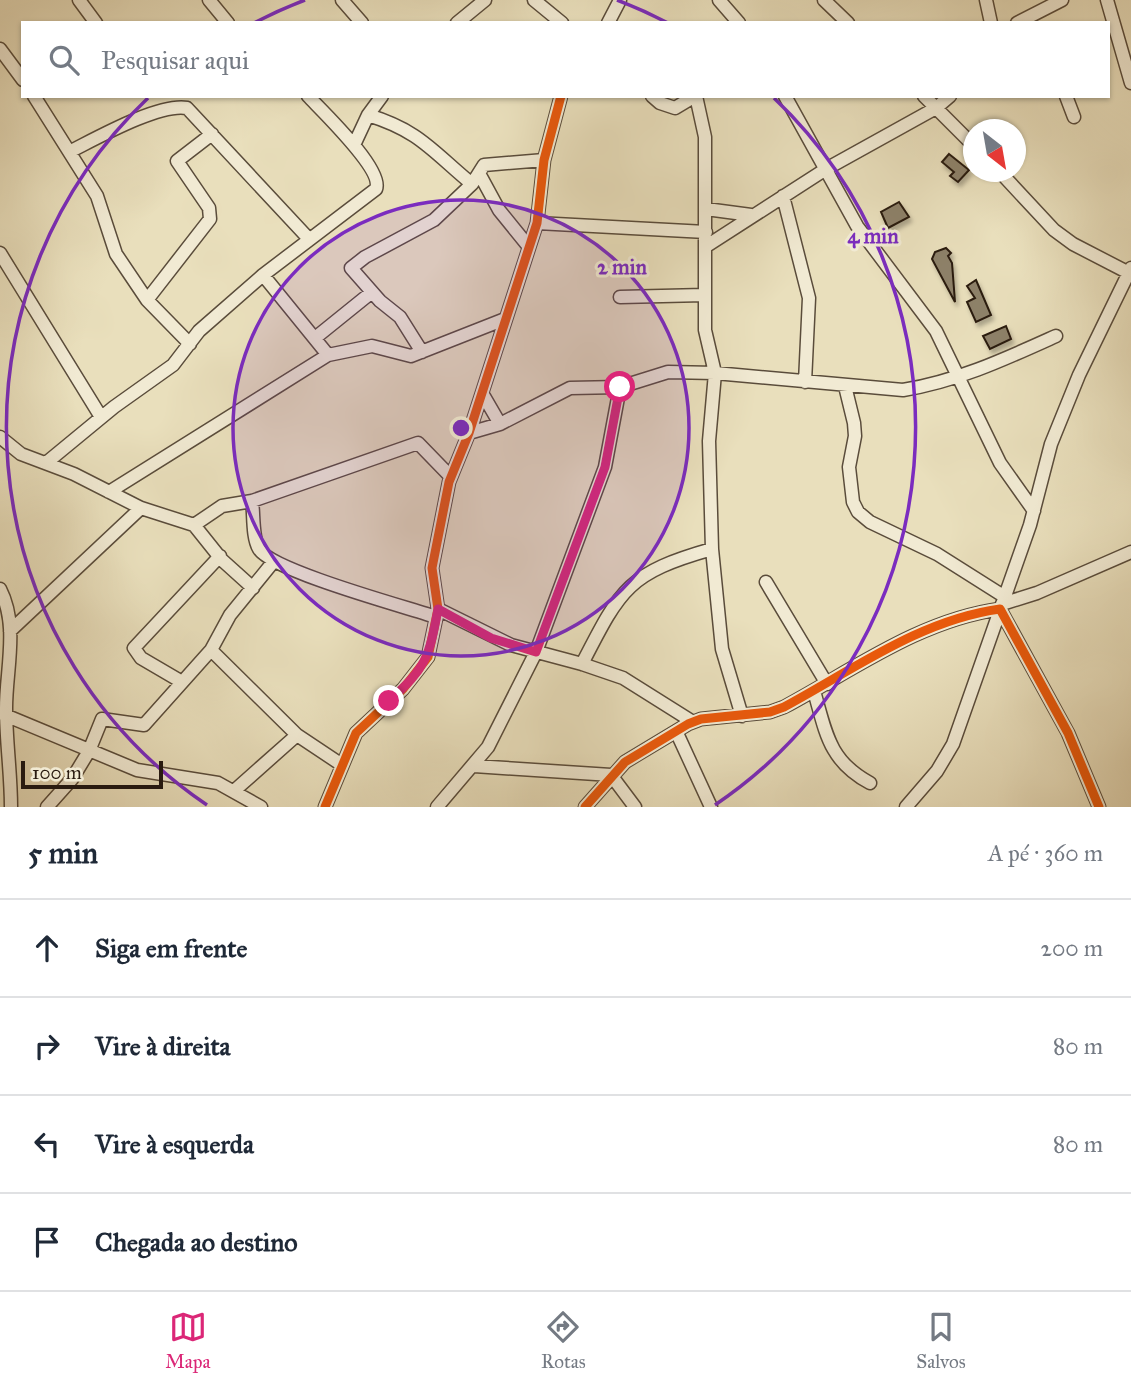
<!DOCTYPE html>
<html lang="pt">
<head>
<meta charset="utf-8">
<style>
  :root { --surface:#fff; --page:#f2f2f3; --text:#1f2937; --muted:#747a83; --line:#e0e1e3; --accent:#db2777 }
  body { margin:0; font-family:"IM FELL Great Primer",serif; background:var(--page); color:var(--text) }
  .compass { position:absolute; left:963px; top:119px; width:63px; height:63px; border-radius:50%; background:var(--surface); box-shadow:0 2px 5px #0004; rotate:149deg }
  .scale { position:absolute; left:21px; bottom:18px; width:142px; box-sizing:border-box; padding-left:7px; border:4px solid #2a1b10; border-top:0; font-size:19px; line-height:24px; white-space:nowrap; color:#2a1b10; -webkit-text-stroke:5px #f1ead3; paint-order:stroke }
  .stop { position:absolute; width:21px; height:21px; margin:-16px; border:5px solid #db2777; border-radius:50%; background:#fff }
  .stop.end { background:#db2777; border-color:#fff; box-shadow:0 2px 7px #0008 }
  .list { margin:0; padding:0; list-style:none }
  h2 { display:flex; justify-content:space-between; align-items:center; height:91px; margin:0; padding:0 28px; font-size:30px }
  h2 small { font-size:23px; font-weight:400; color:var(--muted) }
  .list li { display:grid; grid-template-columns:46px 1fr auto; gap:21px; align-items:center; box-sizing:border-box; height:98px; padding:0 28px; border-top:2px solid var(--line) }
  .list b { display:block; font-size:26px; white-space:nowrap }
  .list em { font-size:23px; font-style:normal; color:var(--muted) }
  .icon { flex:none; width:38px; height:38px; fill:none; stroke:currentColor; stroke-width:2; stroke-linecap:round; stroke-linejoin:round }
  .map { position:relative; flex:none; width:1131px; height:807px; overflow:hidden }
  .search { position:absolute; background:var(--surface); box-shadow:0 2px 5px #0004; left:21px; right:21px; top:21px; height:77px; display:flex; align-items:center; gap:18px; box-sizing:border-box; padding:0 24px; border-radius:0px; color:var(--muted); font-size:26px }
  .sheet { height:483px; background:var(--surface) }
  nav { display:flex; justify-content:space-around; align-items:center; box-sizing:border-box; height:98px; border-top:2px solid var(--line); background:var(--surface); font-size:19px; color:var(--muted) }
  nav a { display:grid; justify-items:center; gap:4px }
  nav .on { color:var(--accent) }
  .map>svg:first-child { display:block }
</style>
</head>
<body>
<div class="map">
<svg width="1131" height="807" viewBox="0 0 1131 807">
  <defs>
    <filter id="shadow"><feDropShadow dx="2.5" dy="4.5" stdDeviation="2" flood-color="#0004"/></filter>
  </defs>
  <rect width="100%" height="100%" fill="#e9dfbc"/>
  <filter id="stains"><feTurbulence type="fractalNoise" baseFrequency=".00286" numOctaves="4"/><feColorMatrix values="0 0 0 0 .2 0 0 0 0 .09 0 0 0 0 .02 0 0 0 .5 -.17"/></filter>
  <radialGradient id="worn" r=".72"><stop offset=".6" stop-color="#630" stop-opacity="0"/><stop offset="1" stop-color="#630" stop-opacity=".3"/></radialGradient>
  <path fill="#8d8169" stroke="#2a1b10" stroke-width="2" filter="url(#shadow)" d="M949 154 969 170 958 182 950 176 954 172 942 162Z
    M899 202 909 217 888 228 881 212Z
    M946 248 951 253 948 256 952 263 955 302 932 259 935 252Z
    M976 280 991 315 976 322 967 302 975 298 967 286Z
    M1006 326 1011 339 990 349 983 336Z"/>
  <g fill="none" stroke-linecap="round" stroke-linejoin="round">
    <g stroke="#5a4c3b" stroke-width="15">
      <path id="minor" d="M79 0 96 23
        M209 0 228 23
        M342 0 362 23
        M534 0 562 23
        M719 0 739 23
        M824 0 848 23
        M986 0 991 23
        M1107 0 1131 83
        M457 23 485 0
        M608 23 620 0
        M1017 23 1062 0
        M0 49 23 80
        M34 96 97 196 116 254 147 300 190 344
        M652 96 660 103 675 108 695 96
        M696 96 705 137V330L715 373 709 441 712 549 722 649 742 716
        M785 96 857 226 936 331 1000 463 1034 511
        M924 96 974 146
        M1066 96 1074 117
        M368 115C420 131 432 151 472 184
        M354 145 368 115 382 96
        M71 151C97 138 159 103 187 108L309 239
        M1000 172 1054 230 1073 244 1131 274
        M480 175 499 210 529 247
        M783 196 809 298 805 382
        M706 209 751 215
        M537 223 706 232
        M705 247 826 169 936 108 950 96
        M0 253 101 417
        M263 275 328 355
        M620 297 704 295
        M147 300 210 219 209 208 177 161 212 134
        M315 338 372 292
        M422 352 400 317 380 301 351 268 365 257 434 220 472 184 484 165 544 160
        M845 386 854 423 855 436 849 467 853 502 858 512 870 522 937 554 1005 597
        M482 393 500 424
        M469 433 500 424 570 388 620 387 668 372 715 373 903 390C958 381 1005 359 1056 336
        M0 437 21 454 74 474 141 508 194 525 222 560 253 588
        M46 463 114 407 173 365 199 331 263 275 376 189C384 170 322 111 308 96
        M109 492 328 355 372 346 411 356 505 319
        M252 501C254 515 252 537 259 549 272 571 406 607 436 617
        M194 525 222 506 252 501 418 443 451 477
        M766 582 827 684
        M0 589C19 626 6 669 6 708 6 741 11 774 11 807
        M1002 604 1037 593 1131 552
        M438 609 511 645 582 664 623 678 693 722
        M10 631 141 508
        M211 650 297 735 342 765
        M582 664C621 588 628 573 712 549
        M182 682 141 658 134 648 220 556
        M814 691C826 733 829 761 870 783
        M0 713 137 770 218 783 261 807
        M676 731 711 807
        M474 766 611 775 635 807
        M235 790 297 735
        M47 807 72 779 89 751 102 719 144 725 211 650 230 615 274 561
        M325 807 356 733 403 689 428 657 438 609 432 568 449 482 469 433 537 223 544 160 561 96
        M437 807 488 747 536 652 605 467 620 387
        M585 807 625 762 688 724 701 719 770 712 784 707C853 670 920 620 1000 609L1068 733 1099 807
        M906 807 937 771 953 744 1030 525 1051 444 1079 375 1131 268"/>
    </g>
    <use href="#minor" stroke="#f1ead3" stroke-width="12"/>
    <g stroke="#f1ead3" stroke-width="13">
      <path id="cycleway" d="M325 807 356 733 403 689 428 657 438 609 432 568 449 482 469 433 537 223 544 160 561 96
        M585 807 625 762 688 724 701 719 770 712 784 707C853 670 920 620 1000 609L1068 733 1099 807"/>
    </g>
    <use href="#cycleway" stroke="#e8590c" stroke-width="9"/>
  </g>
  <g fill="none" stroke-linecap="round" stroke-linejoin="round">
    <path stroke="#db2777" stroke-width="9" d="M389 701C426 668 429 658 438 609L491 638 536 652 605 467 620 387"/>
  </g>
  <circle cx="461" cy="428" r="228" fill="#7b2cbf" fill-opacity=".12"/>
  <g fill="none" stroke="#7b2cbf" stroke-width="3.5">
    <circle cx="461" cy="428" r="228"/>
    <path d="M207 805A455 455 0 0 1 148 98M254 23A455 455 0 0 1 305 0M617 0A455 455 0 0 1 668 23M774 98A455 455 0 0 1 715 805"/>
  </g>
  <circle cx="461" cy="428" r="10" fill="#7b2cbf" stroke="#f1ead3" stroke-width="3.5"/>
  <g font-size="21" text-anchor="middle" font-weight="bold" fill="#7b2cbf" stroke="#f1ead3" stroke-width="6" stroke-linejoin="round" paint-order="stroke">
    <text x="873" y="243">4 min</text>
    <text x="622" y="274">2 min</text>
  </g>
  <rect width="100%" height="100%" filter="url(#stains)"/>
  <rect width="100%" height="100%" fill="url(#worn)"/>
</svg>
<svg class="compass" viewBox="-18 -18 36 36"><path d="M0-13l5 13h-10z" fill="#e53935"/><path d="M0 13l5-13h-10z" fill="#747a83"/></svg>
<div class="scale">100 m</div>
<div class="stop" style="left:620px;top:387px"></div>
<div class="stop end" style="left:389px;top:701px"></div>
<div class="search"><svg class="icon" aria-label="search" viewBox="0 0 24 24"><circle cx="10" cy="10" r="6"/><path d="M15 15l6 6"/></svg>Pesquisar aqui</div>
</div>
<section class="sheet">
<h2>5 min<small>A pé · 360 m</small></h2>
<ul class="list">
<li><svg class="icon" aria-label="ahead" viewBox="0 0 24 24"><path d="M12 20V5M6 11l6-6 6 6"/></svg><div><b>Siga em frente</b></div><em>200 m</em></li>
<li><svg class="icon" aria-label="right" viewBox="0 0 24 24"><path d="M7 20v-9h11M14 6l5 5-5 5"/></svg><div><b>Vire à direita</b></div><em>80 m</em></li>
<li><svg class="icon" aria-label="left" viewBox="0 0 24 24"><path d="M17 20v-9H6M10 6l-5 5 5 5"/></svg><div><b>Vire à esquerda</b></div><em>80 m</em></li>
<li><svg class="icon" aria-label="arrive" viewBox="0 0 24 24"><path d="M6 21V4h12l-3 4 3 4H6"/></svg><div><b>Chegada ao destino</b></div></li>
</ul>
</section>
<nav>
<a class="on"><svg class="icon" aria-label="map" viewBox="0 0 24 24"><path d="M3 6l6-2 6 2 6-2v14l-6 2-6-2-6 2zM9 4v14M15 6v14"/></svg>Mapa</a>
<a><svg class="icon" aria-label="directions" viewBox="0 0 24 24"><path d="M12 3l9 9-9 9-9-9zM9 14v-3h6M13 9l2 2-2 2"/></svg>Rotas</a>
<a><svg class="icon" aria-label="saved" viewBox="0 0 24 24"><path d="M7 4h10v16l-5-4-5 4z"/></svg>Salvos</a>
</nav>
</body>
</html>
